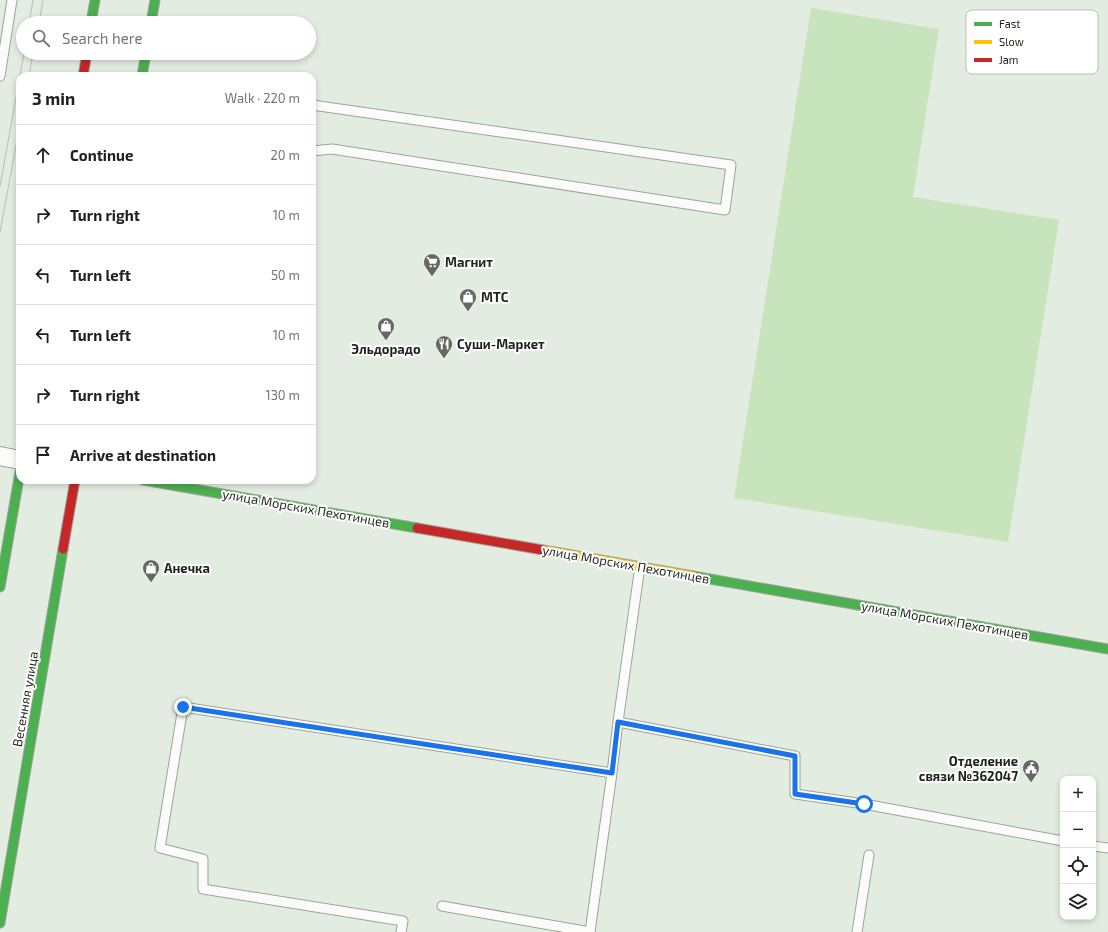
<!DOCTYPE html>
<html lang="en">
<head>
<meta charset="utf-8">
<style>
  :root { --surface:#fff; --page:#f2f2f2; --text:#202124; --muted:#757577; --line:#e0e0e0 }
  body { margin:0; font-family:"Exo 2",sans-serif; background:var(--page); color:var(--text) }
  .controls { position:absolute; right:12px; bottom:12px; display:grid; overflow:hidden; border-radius:8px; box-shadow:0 2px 6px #0003 }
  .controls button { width:36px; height:36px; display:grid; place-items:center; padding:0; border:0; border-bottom:1px solid var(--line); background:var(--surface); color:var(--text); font:20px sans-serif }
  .stop { position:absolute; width:12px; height:12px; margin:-9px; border:3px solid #1a73e8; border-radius:50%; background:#fff }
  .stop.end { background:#1a73e8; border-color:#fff; box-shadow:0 1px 4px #0008 }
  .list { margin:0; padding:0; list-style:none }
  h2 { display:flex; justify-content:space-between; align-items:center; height:52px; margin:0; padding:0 16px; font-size:17px }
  h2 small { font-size:13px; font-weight:400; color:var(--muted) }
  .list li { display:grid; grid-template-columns:26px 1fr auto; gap:12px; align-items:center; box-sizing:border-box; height:60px; padding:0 16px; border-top:1px solid var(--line) }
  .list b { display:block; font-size:15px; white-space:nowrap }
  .list em { font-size:13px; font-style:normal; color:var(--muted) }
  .icon { flex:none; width:22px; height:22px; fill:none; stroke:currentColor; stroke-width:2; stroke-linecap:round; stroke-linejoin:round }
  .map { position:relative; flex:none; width:1108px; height:932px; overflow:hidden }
  .search { position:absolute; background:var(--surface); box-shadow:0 2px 6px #0003; left:16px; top:16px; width:300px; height:44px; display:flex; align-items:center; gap:10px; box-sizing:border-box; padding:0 14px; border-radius:22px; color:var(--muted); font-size:15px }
  .panel { position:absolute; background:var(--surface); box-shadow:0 2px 6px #0003; left:16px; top:72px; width:300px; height:412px; border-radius:12px }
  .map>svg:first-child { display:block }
</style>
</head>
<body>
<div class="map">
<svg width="1108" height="932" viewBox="0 0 1108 932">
  <rect width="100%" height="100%" fill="#e3ece0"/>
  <path fill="#c7e4bd" d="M811 8 939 29 913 197 1059 220 1008 542 734 498Z"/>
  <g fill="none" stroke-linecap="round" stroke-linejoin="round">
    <g stroke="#9da49a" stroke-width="11">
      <path id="lane" d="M0 76 12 0
        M312 105 731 165 725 210 332 149 312 151
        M640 566 618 722 795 756V794L864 804 1063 841
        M1093 846 1108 848
        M442 906 590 932 612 773 618 722
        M401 932 403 921 203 889V859L160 848 183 707 612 773
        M857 932 869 855"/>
    </g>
    <g stroke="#9da49a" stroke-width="20">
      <path id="street" d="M0 456 20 460"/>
    </g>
    <g stroke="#9da49a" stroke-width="11">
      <path id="fast" d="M91 23 95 0
        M151 23 155 0
        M142 76 146 53
        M143 480 417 528
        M693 576 1108 649
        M0 587 20 472
        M0 923 63 549"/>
    </g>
    <g stroke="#9da49a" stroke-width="11">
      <path id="slow" d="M543 550 693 576"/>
    </g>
    <g stroke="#9da49a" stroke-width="11">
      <path id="jam" d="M83 76 87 53
        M417 528 543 550
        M63 549 75 480"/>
    </g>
    <use href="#lane" stroke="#fbfcfa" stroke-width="9"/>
    <use href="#street" stroke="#fbfcfa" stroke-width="18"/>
    <use href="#fast" stroke="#4caf50" stroke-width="9"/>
    <use href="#slow" stroke="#ffc107" stroke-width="9"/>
    <use href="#jam" stroke="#c62828" stroke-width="9"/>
    <path stroke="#babcb9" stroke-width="1" d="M29 23 33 0
      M39 23 43 0
      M29 76 33 53
      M0 186 24 53
      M0 232 20 124"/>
  </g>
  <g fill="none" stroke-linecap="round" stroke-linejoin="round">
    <path stroke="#1a73e8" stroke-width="5" d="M183 707 612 773 618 722 795 756V794L864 804"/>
  </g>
  <defs>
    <g id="supermarket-pin" transform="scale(0.9)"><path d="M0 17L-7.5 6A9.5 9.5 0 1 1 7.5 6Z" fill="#636a60" stroke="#fff"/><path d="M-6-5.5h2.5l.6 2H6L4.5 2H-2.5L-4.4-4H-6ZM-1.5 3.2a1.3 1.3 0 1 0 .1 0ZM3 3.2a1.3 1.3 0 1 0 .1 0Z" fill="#fff"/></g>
    <g id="shop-pin" transform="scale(0.9)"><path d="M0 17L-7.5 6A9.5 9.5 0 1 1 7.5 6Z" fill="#636a60" stroke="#fff"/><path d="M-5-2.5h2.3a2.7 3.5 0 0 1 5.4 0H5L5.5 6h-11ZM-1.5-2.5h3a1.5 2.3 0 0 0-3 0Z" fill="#fff"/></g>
    <g id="restaurant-pin" transform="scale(0.9)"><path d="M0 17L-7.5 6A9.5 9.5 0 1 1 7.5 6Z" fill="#636a60" stroke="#fff"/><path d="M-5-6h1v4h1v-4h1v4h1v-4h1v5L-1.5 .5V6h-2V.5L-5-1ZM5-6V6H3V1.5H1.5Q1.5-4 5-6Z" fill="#fff"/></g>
    <g id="civic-pin" transform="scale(0.9)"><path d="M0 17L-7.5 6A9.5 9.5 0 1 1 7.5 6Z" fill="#636a60" stroke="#fff"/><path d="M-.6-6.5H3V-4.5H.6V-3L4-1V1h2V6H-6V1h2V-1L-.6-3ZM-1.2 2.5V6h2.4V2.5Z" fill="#fff"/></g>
  </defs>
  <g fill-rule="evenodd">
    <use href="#supermarket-pin" x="432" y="262"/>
    <use href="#shop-pin" x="468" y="297"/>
    <use href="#shop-pin" x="386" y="326"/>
    <use href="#restaurant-pin" x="444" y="344"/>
    <use href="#shop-pin" x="151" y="568"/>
    <use href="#civic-pin" x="1031" y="768"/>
  </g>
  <g text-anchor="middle" stroke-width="4" stroke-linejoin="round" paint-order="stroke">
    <g font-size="13" font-weight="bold" fill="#1e241b" stroke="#fff" text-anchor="start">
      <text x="445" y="267">Магнит</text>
      <text x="481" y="302">МТС</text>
      <text x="457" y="349">Суши-Маркет</text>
      <text x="386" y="354" text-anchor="middle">Эльдорадо</text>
      <text x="164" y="573">Анечка</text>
      <text x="1018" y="766" text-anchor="end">Отделение<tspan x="1018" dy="15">связи №362047</tspan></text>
    </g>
    <g font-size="13" fill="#1e241b" stroke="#fff">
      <text transform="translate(306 508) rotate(10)" y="5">улица Морских Пехотинцев</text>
      <text transform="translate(626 564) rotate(10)" y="5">улица Морских Пехотинцев</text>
      <text transform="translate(945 620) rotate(10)" y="5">улица Морских Пехотинцев</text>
      <text transform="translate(25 699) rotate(-80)" y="5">Весенняя улица</text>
    </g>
  </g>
  <rect x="966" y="10" width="132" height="64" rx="6" fill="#fff" stroke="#bcbdbb" stroke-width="1"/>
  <rect x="974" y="22" width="18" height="4" fill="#4caf50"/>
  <rect x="974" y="40" width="18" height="4" fill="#ffc107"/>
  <rect x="974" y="58" width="18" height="4" fill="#c62828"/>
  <g font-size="11" fill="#1e241b">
    <text x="999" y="28">Fast</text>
    <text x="999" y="46">Slow</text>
    <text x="999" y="64">Jam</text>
  </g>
</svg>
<div class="controls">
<button>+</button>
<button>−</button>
<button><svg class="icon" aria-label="locate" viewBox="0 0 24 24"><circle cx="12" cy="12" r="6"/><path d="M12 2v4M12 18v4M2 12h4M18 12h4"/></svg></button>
<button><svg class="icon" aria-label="layers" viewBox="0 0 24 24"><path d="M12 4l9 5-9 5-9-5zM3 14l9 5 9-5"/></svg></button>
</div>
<div class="stop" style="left:864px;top:804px"></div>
<div class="stop end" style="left:183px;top:707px"></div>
<div class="search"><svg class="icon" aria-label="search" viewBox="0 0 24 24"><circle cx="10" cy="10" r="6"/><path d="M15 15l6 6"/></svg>Search here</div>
<section class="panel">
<h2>3 min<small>Walk · 220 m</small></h2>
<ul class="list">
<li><svg class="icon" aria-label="ahead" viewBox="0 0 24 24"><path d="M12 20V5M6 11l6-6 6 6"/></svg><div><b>Continue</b></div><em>20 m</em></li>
<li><svg class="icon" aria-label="right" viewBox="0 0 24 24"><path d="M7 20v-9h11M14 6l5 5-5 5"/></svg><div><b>Turn right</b></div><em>10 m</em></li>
<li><svg class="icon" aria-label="left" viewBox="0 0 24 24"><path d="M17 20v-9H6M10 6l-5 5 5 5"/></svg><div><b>Turn left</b></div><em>50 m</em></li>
<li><svg class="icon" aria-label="left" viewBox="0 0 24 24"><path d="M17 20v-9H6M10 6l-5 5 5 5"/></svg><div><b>Turn left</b></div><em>10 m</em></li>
<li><svg class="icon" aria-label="right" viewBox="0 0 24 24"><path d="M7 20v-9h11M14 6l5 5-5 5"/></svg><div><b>Turn right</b></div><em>130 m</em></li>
<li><svg class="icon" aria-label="arrive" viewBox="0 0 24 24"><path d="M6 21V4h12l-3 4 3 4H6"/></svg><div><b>Arrive at destination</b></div></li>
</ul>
</section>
</div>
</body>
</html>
